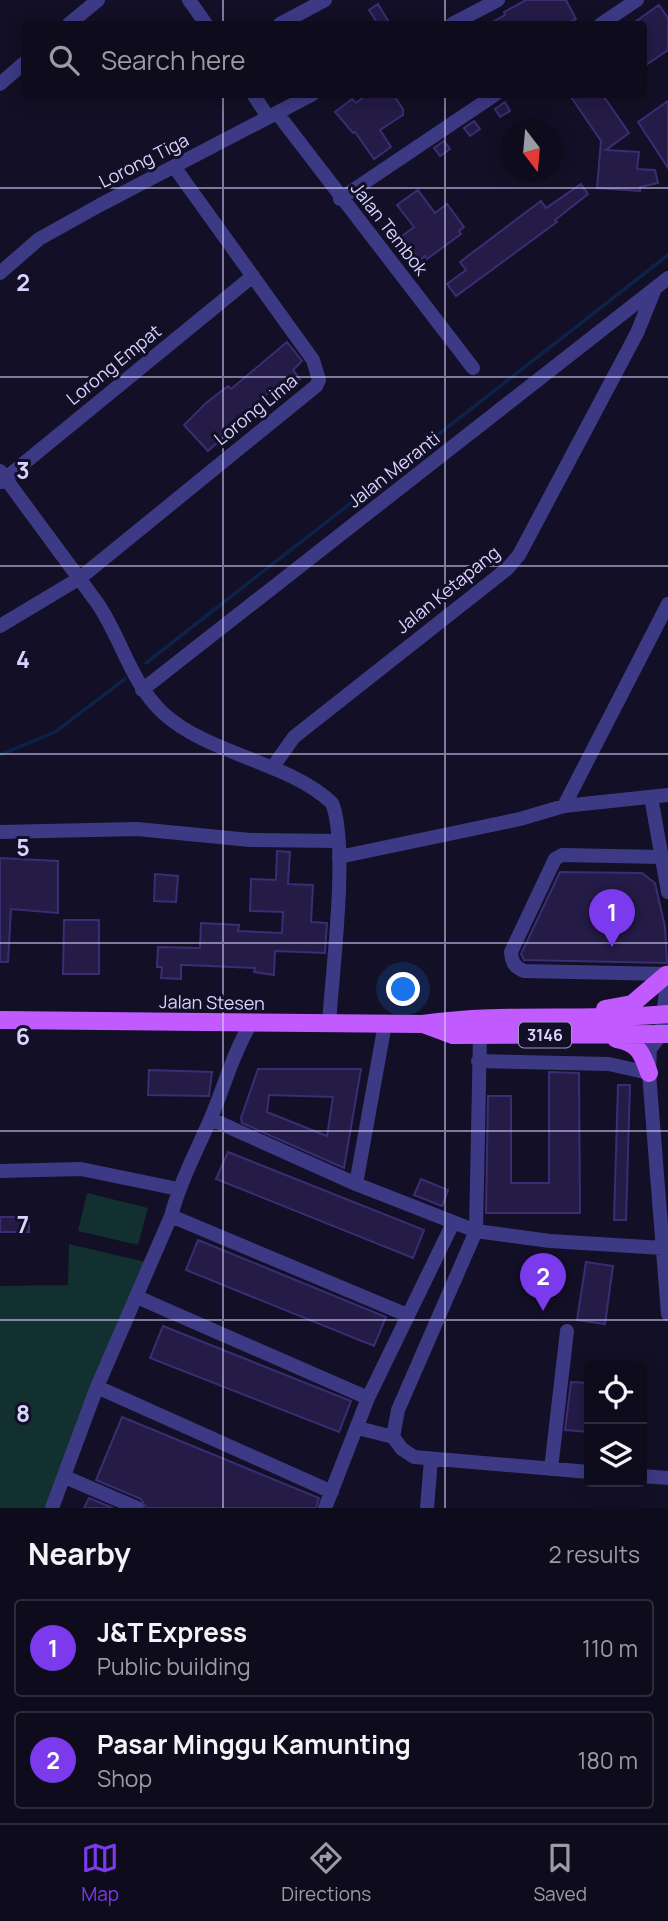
<!DOCTYPE html>
<html lang="en">
<head>
<meta charset="utf-8">
<style>
  :root { --surface:#0e0b1c; --page:#171425; --text:#f1f3f6; --muted:#9b9ba3; --line:#2e2b3b; --accent:#7c3aed }
  body { margin:0; font-family:Manrope,sans-serif; background:var(--page); color:var(--text) }
  .controls { position:absolute; right:21px; bottom:21px; display:grid; overflow:hidden; border-radius:7px; box-shadow:0 4px 18px #0003 }
  .controls button { width:63px; height:63px; display:grid; place-items:center; padding:0; border:0; border-bottom:2px solid var(--line); background:var(--surface); color:var(--text); font:35px sans-serif }
  .compass { position:absolute; left:500px; top:119px; width:63px; height:63px; border-radius:50%; background:var(--surface); box-shadow:0 4px 18px #0003; rotate:164deg }
  .you { position:absolute; left:404px; top:990px; width:24px; height:24px; margin:-18px; border:5px solid #fff; border-radius:50%; background:#1a73e8; box-shadow:0 0 0 10px #1a73e833 }
  .badge { display:grid; place-items:center; width:46px; height:46px; border-radius:50%; background:var(--accent); color:#fff; font-size:23px; font-weight:700 }
  .pin { position:absolute; translate:-50% -58px; filter:drop-shadow(0 2px 4px #0008) }
  .pin::after { content:''; position:absolute; top:37px; width:24px; height:21px; background:inherit; clip-path:polygon(0 0,100% 0,50% 100%) }
  .list { margin:0; padding:0; list-style:none }
  h2 { display:flex; justify-content:space-between; align-items:center; height:91px; margin:0; padding:0 28px; font-size:30px }
  h2 small { font-size:23px; font-weight:400; color:var(--muted) }
  .list li { display:grid; grid-template-columns:46px 1fr auto; gap:21px; align-items:center; box-sizing:border-box; height:98px; margin:0 14px 14px; padding:0 14px; border:2px solid var(--line); border-radius:7px }
  .list b { display:block; font-size:26px; white-space:nowrap }
  .list p { margin:0; font-size:23px; white-space:nowrap; color:var(--muted) }
  .list em { font-size:23px; font-style:normal; color:var(--muted) }
  .icon { flex:none; width:38px; height:38px; fill:none; stroke:currentColor; stroke-width:2; stroke-linecap:round; stroke-linejoin:round }
  .map { position:relative; flex:none; width:668px; height:1508px; overflow:hidden }
  .search { position:absolute; background:var(--surface); box-shadow:0 4px 18px #0003; left:21px; right:21px; top:21px; height:77px; display:flex; align-items:center; gap:18px; box-sizing:border-box; padding:0 24px; border-radius:7px; color:var(--muted); font-size:26px }
  .sheet { height:315px; background:var(--surface) }
  nav { display:flex; justify-content:space-around; align-items:center; box-sizing:border-box; height:98px; border-top:2px solid var(--line); background:var(--surface); font-size:19px; color:var(--muted) }
  nav a { display:grid; justify-items:center; gap:4px }
  nav .on { color:var(--accent) }
  .map>svg:first-child { display:block }
</style>
</head>
<body>
<div class="map">
<svg width="668" height="1508" viewBox="0 0 668 1508">
  <rect width="100%" height="100%" fill="#130f26"/>
  <path fill="#12302f" d="M87 1193 148 1208 138 1245 78 1231Z
    M69 1244 154 1264 51 1508H0V1286L68 1285Z"/>
  <g fill="none" stroke-linecap="round" stroke-linejoin="round">
    <path stroke="#0c2248" stroke-width="3.5" d="M146 663 668 255
      M0 755 55 732 125 679"/>
  </g>
  <path fill="#241b47" stroke="#3b2d73" stroke-width="2" fill-rule="evenodd" d="M526 0H566L576 19 566 24H489L505 15 504 12Z
    M378 4 390 24H378L369 10Z
    M659 5 668 18V50L643 67V24H632Z
    M367 94H393L403 109V115L380 130 391 147 374 159 355 132 353 133 335 112 352 99 356 103Z
    M569 94H602L629 133 606 150 639 152 637 169 655 170 658 183 640 187V191L597 188 601 141Z
    M668 101V168L638 122Z
    M505 102 510 111 500 117 495 109Z
    M474 121 480 129 470 136 464 128Z
    M444 141 450 149 440 156 434 148Z
    M581 184 588 194 555 220 557 222 456 296 447 284 466 270 460 262 541 201 546 208Z
    M418 190 435 213 447 204 464 227 459 231 461 234 427 259 425 256 420 260 402 236 414 227 397 205Z
    M287 342 302 361 293 370 300 379 289 388 286 384 280 390 277 386 247 410 254 418 233 435 230 431 208 451 184 425 206 403 228 386 231 389Z
    M277 851 290 852 288 884 313 885 311 922 327 923 325 953 275 951 274 975 254 972 255 968 185 965H181V979L161 978 162 967H157L158 947 200 948 201 923 239 925 238 931 282 933 283 912 250 911 251 879 276 880Z
    M0 858 58 861V913L11 909 8 962H0Z
    M560 872 642 873 655 883 665 927 667 963 524 960 521 954Z
    M155 874 178 876 176 902 154 901Z
    M64 920H99V974H63Z
    M258 1069H361L344 1168 242 1123 241 1118ZM269 1095 333 1097 327 1136 267 1112Z
    M149 1070 212 1072 209 1096 148 1095Z
    M549 1072 579 1073 580 1213H486L488 1096H511V1183H549Z
    M618 1085H630L626 1220H614Z
    M228 1152 424 1230 413 1258 216 1179Z
    M421 1179 448 1190 442 1206 414 1195Z
    M0 1217H29V1232H0Z
    M198 1240 386 1317 374 1346 186 1270Z
    M586 1262 613 1266 605 1324 577 1320Z
    M163 1326 351 1401 339 1432 150 1358Z
    M571 1382 589 1383V1432L565 1430Z
    M122 1417 319 1498 316 1508H146L141 1499 96 1480Z
    M89 1498 113 1508H84Z"/>
  <g fill="none" stroke-linecap="round" stroke-linejoin="round">
    <path stroke="#3d3a85" stroke-width="14" d="M189 0 206 24
      M69 24 98 0
      M280 24 325 0
      M452 24 498 0
      M601 24 637 0
      M0 84 24 63
      M253 94 268 117
      M277 113 473 368
      M340 199 496 94
      M0 273 39 239 100 205 313 94
      M0 471 98 604C122 640 131 683 163 713 209 755 287 761 332 803 349 845 332 973 329 1024
      M1 482 253 276
      M0 626 80 578 316 386 319 380 313 360 175 168
      M142 690 668 278
      M272 768 294 737 507 569 519 555 637 333 654 291
      M651 797 668 892
      M564 806 668 604
      M0 832 137 829 250 840 338 841
      M339 857 520 819 564 806 668 795
      M662 857 562 855 555 859 511 952C512 962 514 967 524 971L668 974
      M668 972 661 1035 650 1049 649 1073 668 1314
      M480 1035 476 1231 398 1410 393 1437 402 1449 414 1457 589 1472
      M478 1061 609 1064 649 1073
      M211 1119 356 1184 476 1231 550 1241 663 1248
      M0 1171 81 1169 178 1189
      M356 1184 385 1024
      M171 1216 407 1315
      M137 1297 368 1398
      M97 1387 332 1492
      M358 1428 393 1437
      M551 1469 567 1331
      M642 1476 668 1478
      M65 1477 137 1508
      M52 1508 97 1387 171 1216C180 1182 196 1152 210 1120 224 1088 232 1055 250 1025
      M325 1508 368 1398 453 1223
      M427 1508 431 1459"/>
    <path stroke="#c25bff" stroke-width="18" d="M605 1009 632 1004 666 975
      M0 1020 423 1024C504 1012 587 1022 668 1014
      M426 1025 453 1035 668 1034
      M616 1039C638 1043 642 1052 649 1073"/>
  </g>
  <path fill="none" stroke="#d9d4ff" stroke-width="2" stroke-opacity="0.55" d="M223 0V24M445 0V24M223 94V1508M445 94V1508M0 188H668M0 377H668M0 566H668M0 754H668M0 943H668M0 1131H668M0 1320H668"/>
  <g text-anchor="middle" stroke-width="6" stroke-linejoin="round" paint-order="stroke">
    <rect fill="#130f26" stroke="#9e99be" stroke-width="2" x="519" y="1022.5" width="52" height="25" rx="5"/>
    <g font-size="16" font-weight="bold" fill="#d9d4ff">
      <text x="545" y="1041">3146</text>
    </g>
    <g font-size="18" fill="#d9d4ff" stroke="#130f26">
      <text transform="translate(144 161) rotate(-27)" y="6">Lorong Tiga</text>
      <text transform="translate(389 229) rotate(52)" y="6">Jalan Tembok</text>
      <text transform="translate(114 365) rotate(-39)" y="6">Lorong Empat</text>
      <text transform="translate(256 410) rotate(-39)" y="6">Lorong Lima</text>
      <text transform="translate(394 470) rotate(-38)" y="6">Jalan Meranti</text>
      <text transform="translate(448 590) rotate(-39)" y="6">Jalan Ketapang</text>
      <text transform="translate(212 1003) rotate(1)" y="6">Jalan Stesen</text>
    </g>
  </g>
  <g font-size="23" text-anchor="middle" font-weight="bold" fill="#d9d4ff" stroke="#130f26" stroke-width="6" stroke-linejoin="round" paint-order="stroke">
    <text x="23" y="291">2</text>
    <text x="23" y="479">3</text>
    <text x="23" y="668">4</text>
    <text x="23" y="856">5</text>
    <text x="23" y="1045">6</text>
    <text x="23" y="1233">7</text>
    <text x="23" y="1422">8</text>
  </g>
</svg>
<div class="controls">
<button><svg class="icon" aria-label="locate" viewBox="0 0 24 24"><circle cx="12" cy="12" r="6"/><path d="M12 2v4M12 18v4M2 12h4M18 12h4"/></svg></button>
<button><svg class="icon" aria-label="layers" viewBox="0 0 24 24"><path d="M12 4l9 5-9 5-9-5zM3 14l9 5 9-5"/></svg></button>
</div>
<svg class="compass" viewBox="-18 -18 36 36"><path d="M0-13l5 13h-10z" fill="#e53935"/><path d="M0 13l5-13h-10z" fill="#9b9ba3"/></svg>
<div class="you"></div>
<div class="pin badge" style="left:612px;top:947px">1</div>
<div class="pin badge" style="left:543px;top:1311px">2</div>
<div class="search"><svg class="icon" aria-label="search" viewBox="0 0 24 24"><circle cx="10" cy="10" r="6"/><path d="M15 15l6 6"/></svg>Search here</div>
</div>
<section class="sheet">
<h2>Nearby<small>2 results</small></h2>
<ul class="list">
<li><span class="badge">1</span><div><b>J&amp;T Express</b><p>Public building</p></div><em>110 m</em></li>
<li><span class="badge">2</span><div><b>Pasar Minggu Kamunting</b><p>Shop</p></div><em>180 m</em></li>
</ul>
</section>
<nav>
<a class="on"><svg class="icon" aria-label="map" viewBox="0 0 24 24"><path d="M3 6l6-2 6 2 6-2v14l-6 2-6-2-6 2zM9 4v14M15 6v14"/></svg>Map</a>
<a><svg class="icon" aria-label="directions" viewBox="0 0 24 24"><path d="M12 3l9 9-9 9-9-9zM9 14v-3h6M13 9l2 2-2 2"/></svg>Directions</a>
<a><svg class="icon" aria-label="saved" viewBox="0 0 24 24"><path d="M7 4h10v16l-5-4-5 4z"/></svg>Saved</a>
</nav>
</body>
</html>
